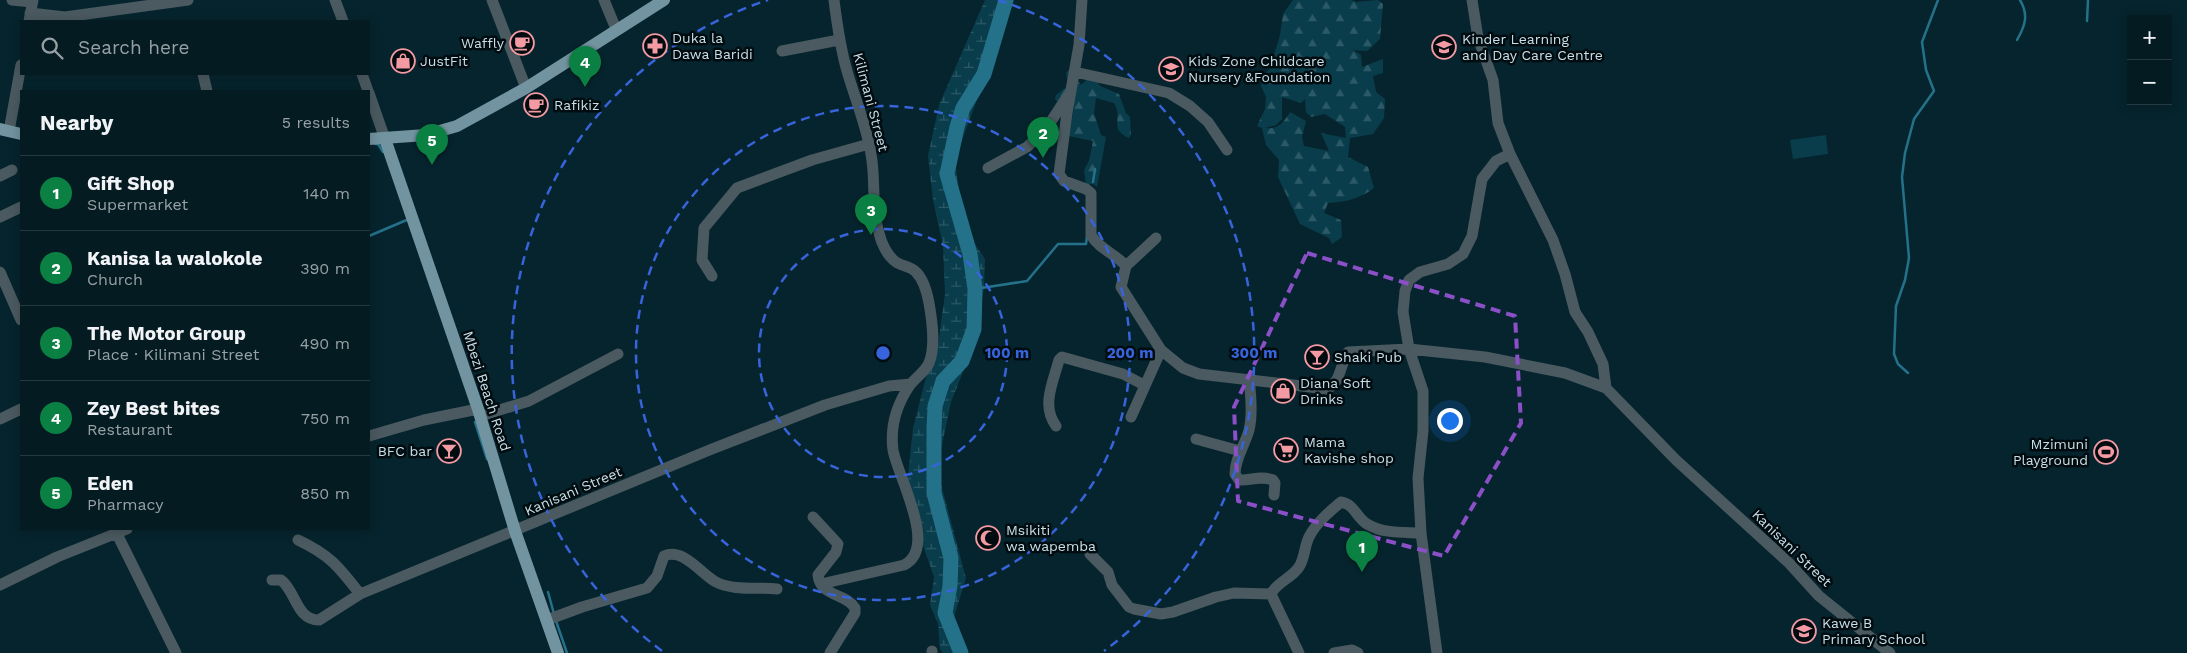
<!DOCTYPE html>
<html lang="en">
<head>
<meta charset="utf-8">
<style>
  :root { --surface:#041b22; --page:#0d242a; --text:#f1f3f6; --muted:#97a1a5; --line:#253940; --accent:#0b8043 }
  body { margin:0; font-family:"Work Sans",sans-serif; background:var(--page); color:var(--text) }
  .controls { position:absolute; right:15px; top:15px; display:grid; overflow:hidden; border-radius:0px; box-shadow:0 2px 12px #0003 }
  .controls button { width:45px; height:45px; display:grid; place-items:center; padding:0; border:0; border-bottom:1px solid var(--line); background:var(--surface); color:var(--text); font:25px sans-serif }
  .you { position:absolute; left:1449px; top:420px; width:18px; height:18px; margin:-12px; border:4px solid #fff; border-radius:50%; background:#1a73e8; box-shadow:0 0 0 8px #1a73e833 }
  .badge { display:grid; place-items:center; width:32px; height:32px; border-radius:50%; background:var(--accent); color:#fff; font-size:16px; font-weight:700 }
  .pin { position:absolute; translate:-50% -41px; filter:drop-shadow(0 1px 2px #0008) }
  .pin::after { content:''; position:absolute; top:26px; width:18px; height:15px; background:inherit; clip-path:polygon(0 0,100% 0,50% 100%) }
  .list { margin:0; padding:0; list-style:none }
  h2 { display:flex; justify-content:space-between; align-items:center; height:65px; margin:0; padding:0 20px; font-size:21px }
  h2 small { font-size:16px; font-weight:400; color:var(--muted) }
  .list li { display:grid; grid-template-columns:32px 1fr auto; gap:15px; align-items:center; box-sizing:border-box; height:75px; padding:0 20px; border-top:1px solid var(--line) }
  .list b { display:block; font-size:19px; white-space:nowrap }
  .list p { margin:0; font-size:16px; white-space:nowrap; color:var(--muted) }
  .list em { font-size:16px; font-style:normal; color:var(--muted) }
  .icon { flex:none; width:28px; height:28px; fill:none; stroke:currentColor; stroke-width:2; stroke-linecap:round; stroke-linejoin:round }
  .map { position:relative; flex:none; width:2187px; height:653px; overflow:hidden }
  .search { position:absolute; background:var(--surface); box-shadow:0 2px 12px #0003; left:20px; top:20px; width:350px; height:55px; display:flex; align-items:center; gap:12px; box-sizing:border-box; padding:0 18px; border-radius:0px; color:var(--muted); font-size:19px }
  .panel { position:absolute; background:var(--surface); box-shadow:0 2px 12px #0003; left:20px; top:90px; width:350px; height:440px; border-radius:0px }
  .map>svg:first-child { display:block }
</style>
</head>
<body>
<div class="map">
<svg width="2187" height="653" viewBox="0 0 2187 653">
  <defs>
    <pattern id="forest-firs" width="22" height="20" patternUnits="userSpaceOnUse" patternTransform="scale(1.25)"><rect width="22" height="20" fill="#093d4c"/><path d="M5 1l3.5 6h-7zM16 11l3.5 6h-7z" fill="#2c5966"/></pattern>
    <pattern id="wetland-marsh" width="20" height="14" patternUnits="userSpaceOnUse" patternTransform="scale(1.25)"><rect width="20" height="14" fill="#093d4c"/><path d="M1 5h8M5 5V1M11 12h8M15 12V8" fill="none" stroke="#2c5966"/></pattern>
  </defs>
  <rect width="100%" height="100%" fill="#06242d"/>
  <path fill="url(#forest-firs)" fill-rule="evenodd" d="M1293 0H1351L1356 2 1378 0 1383 4 1380 39 1367 51 1353 50 1361 55 1362 67 1383 59V73L1373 76 1376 92 1385 99 1384 118 1373 134 1350 138 1348 157 1368 167 1374 188C1360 199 1345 202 1328 203L1324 213 1341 220 1342 237 1332 244 1329 238 1300 224 1278 177 1279 160 1266 145 1262 128 1257 126 1265 109 1266 97 1261 86 1264 74 1269 70 1272 62 1280 35 1283 14ZM1282 97 1301 103 1305 99 1306 112 1311 117 1325 114 1345 127 1346 138 1321 133 1329 151 1304 146 1302 137 1306 121 1290 112C1284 122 1278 130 1265 128L1276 125 1282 119Z
    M1069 70 1081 85 1089 78H1095L1100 86 1119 94 1126 113 1130 117 1131 135 1129 138C1112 130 1119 125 1117 111 1117 108 1115 106 1114 103L1096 98 1094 113 1101 135 1106 137 1097 187 1093 184 1086 185 1084 170 1089 161 1093 141 1069 136 1074 107 1072 103H1058L1055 99 1056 95 1068 86 1066 73Z"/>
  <path fill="url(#wetland-marsh)" d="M985 0H1014L955 159 963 226 985 259 984 287 976 339 951 402 937 469 966 578 954 617 959 646 966 653H943L940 649 938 624 930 605 934 577 920 537 907 485 913 428 926 377 937 352 945 294 943 246 933 200 928 156 939 105Z"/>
  <path fill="#093d4c" d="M1826 135 1828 154 1793 159 1790 140Z"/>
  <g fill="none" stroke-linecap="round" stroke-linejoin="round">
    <path stroke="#24718a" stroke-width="2.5" d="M2087 21 2088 0
      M2017 40C2025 26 2029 15 2020 0
      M375 144H378L383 152
      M1093 182 1095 169
      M369 236 409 219
      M975 289 1027 281 1058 244H1086L1087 236
      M1908 373 1898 364 1894 354 1896 306 1905 280 1909 258 1902 177 1905 153 1914 119 1934 91 1926 70 1922 42 1938 0
      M475 422 487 459
      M548 592 554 614
      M556 621 567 653"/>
    <path stroke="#24718a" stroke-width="15" d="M961 653 945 613 950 586 951 558 934 493V430L935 406 943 381 962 361 974 329 975 289 970 254 947 174 957 127 963 108 984 74 1006 0"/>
    <path stroke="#4a5a60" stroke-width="11" d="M12 0 32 2
      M335 0 343 21
      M492 0 526 88
      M604 0 616 29
      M1082 0 1079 45 1067 113 1059 174 1064 181 1086 189 1091 193V235C1099 249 1116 254 1126 266
      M1472 0 1478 38 1493 80 1498 123 1510 154 1553 240 1565 274 1575 312 1588 332 1603 364 1606 388
      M30 13 65 17 188 0
      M29 21 33 0
      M782 51 839 40
      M1075 72 1169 93 1190 106 1208 122 1227 150
      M203 74 207 91
      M362 74 368 91
      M369 93 385 139
      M9 131 21 65
      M988 168 1027 147 1046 129 1067 97
      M0 176 12 170
      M0 217 21 207
      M1156 238 1126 266 1121 287 1161 350 1183 368 1199 374 1327 389C1341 383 1340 364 1348 352L1409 349 1485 357 1565 373 1606 388 1676 460 1789 563 1819 596 1890 653
      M0 272 21 320
      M712 276 702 260 704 228 737 188 812 160 869 144
      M1249 379C1251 395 1253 414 1249 430 1245 445 1235 458 1235 474L1239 480C1251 481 1259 475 1273 480L1275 483 1274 495
      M480 416 529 401 618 354
      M1131 417 1161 350
      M0 419 21 409
      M1056 426C1041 406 1053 382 1059 360L1062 357 1123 374 1144 385
      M369 436 424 420 478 409
      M1196 439 1240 451
      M813 517 838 544 836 552 818 575C820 597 846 593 855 608V613L830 653
      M117 534 176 653
      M298 540C330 555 339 567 360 594
      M1090 554 1108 572 1112 585 1129 607 1134 609 1161 614 1173 612 1216 597 1234 593 1271 594
      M272 580H281C296 591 296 620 319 620L360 594 712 449 825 405 889 386 911 384
      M821 584 904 565C939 548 897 475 893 450 890 427 897 404 910 385 916 377 925 372 929 363 936 346 932 320 929 303 927 292 923 279 916 272 911 266 901 266 896 262 887 256 881 242 879 233 871 207 876 180 871 154 866 124 855 99 847 71 840 47 837 24 834 0
      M0 585 57 557 127 529
      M547 620 582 607 647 588 657 576 664 556C683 547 701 574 716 582 733 591 758 587 777 589
      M932 653V651
      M1299 653 1271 594C1277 582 1292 578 1299 567 1305 558 1304 547 1309 537 1316 523 1329 512 1341 502 1354 504 1357 518 1367 524 1383 534 1404 532 1421 533
      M1334 653 1352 650 1358 653
      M1437 653 1421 533 1418 478 1423 431V391L1409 349 1403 312 1405 291 1409 280 1420 272 1448 264 1463 254 1472 236 1482 179 1496 161 1510 154"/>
    <path stroke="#7293a0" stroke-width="12" d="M0 129 21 134
      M369 139 426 135 457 126 526 88 664 0
      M385 139 478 409 515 531 558 653"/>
  </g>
  <path fill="none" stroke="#8b50c7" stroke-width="4" stroke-dasharray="10 6" stroke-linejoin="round" d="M1307 253 1515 316 1521 423 1444 556 1238 501 1234 407Z"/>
  <g fill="none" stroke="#3764da" stroke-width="2.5" stroke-dasharray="9 6">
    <circle cx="883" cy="353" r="124"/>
    <circle cx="883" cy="353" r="247"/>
    <path d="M662 651A371 371 0 0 1 768 0M998 0A371 371 0 0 1 1104 651"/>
  </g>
  <defs>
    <g id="cafe-ring" transform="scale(1.25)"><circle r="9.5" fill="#010c11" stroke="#f49aa3" stroke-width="1.5"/><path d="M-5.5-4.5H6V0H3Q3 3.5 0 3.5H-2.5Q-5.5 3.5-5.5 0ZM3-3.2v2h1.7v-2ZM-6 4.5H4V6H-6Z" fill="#f49aa3"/></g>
    <g id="pharmacy-ring" transform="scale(1.25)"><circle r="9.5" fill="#010c11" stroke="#f49aa3" stroke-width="1.5"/><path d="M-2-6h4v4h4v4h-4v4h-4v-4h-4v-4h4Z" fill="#f49aa3"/></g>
    <g id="school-ring" transform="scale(1.25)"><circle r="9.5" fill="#010c11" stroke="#f49aa3" stroke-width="1.5"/><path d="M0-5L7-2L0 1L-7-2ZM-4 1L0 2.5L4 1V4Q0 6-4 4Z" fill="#f49aa3"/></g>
    <g id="shop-ring" transform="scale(1.25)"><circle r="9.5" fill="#010c11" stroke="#f49aa3" stroke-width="1.5"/><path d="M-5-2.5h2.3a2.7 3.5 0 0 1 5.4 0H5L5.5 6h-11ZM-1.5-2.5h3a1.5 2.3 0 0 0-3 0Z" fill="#f49aa3"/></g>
    <g id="bar-ring" transform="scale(1.25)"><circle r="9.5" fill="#010c11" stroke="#f49aa3" stroke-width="1.5"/><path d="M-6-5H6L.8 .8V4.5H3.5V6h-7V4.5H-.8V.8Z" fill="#f49aa3"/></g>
    <g id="supermarket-ring" transform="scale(1.25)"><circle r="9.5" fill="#010c11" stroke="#f49aa3" stroke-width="1.5"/><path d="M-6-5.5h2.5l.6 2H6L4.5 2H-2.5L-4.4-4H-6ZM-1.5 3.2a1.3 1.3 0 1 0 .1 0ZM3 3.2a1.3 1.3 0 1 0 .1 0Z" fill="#f49aa3"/></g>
    <g id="stadium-ring" transform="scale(1.25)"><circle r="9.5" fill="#010c11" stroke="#f49aa3" stroke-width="1.5"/><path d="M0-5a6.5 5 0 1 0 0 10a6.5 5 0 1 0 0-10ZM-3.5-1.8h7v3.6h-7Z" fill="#f49aa3"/></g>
    <g id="mosque-ring" transform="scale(1.25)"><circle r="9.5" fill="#010c11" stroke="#f49aa3" stroke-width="1.5"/><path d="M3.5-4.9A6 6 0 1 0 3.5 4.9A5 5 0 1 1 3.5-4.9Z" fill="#f49aa3"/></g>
  </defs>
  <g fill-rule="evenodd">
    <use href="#cafe-ring" x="522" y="43"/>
    <use href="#pharmacy-ring" x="655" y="46"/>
    <use href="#school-ring" x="1444" y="47"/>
    <use href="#shop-ring" x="403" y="61"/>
    <use href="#school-ring" x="1171" y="69"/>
    <use href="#cafe-ring" x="536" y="105"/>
    <use href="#bar-ring" x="1317" y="357"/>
    <use href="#shop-ring" x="1283" y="391"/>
    <use href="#supermarket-ring" x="1286" y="450"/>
    <use href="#bar-ring" x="449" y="451"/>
    <use href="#stadium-ring" x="2106" y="452"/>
    <use href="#mosque-ring" x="988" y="538"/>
    <use href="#school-ring" x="1804" y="631"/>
  </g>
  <g text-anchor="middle" stroke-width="5" stroke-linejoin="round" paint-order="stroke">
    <g font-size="14" fill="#cbdfe7" stroke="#010c11" text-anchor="start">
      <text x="672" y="43">Duka la<tspan x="672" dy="16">Dawa Baridi</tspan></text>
      <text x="1462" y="44">Kinder Learning<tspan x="1462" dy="16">and Day Care Centre</tspan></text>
      <text x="504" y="48" text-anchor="end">Waffly</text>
      <text x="420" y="66">JustFit</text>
      <text x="1188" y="66">Kids Zone Childcare<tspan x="1188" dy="16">Nursery &amp;Foundation</tspan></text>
      <text x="554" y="110">Rafikiz</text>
      <text x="1334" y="362">Shaki Pub</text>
      <text x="1300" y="388">Diana Soft<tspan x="1300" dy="16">Drinks</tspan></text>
      <text x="1304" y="447">Mama<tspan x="1304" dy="16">Kavishe shop</tspan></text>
      <text x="2088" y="449" text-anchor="end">Mzimuni<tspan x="2088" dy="16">Playground</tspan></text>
      <text x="432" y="456" text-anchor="end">BFC bar</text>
      <text x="1006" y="535">Msikiti<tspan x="1006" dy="16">wa wapemba</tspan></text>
      <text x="1822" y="628">Kawe B<tspan x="1822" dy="16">Primary School</tspan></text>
    </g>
    <g font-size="14" fill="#cbdfe7" stroke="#010c11">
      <text transform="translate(871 102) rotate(75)" y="5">Kilimani Street</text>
      <text transform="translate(487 391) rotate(72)" y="5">Mbezi Beach Road</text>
      <text transform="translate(573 491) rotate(-23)" y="5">Kanisani Street</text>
      <text transform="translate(1792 548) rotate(44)" y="5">Kanisani Street</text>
    </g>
  </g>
  <circle cx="883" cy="353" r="8" fill="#3764da" stroke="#010c11" stroke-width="2.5"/>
  <g font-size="15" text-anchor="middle" font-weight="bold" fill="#3764da" stroke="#010c11" stroke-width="5" stroke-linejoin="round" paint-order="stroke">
    <text x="1007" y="358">100 m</text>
    <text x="1130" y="358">200 m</text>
    <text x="1254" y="358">300 m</text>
  </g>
</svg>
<div class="controls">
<button>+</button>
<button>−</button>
</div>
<div class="you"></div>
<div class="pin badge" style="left:1362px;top:572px">1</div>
<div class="pin badge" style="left:1043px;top:158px">2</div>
<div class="pin badge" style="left:871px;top:235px">3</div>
<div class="pin badge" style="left:585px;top:87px">4</div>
<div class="pin badge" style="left:432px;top:165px">5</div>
<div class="search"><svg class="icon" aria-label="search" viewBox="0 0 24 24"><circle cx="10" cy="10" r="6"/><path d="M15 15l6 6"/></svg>Search here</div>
<section class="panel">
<h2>Nearby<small>5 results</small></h2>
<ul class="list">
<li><span class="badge">1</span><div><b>Gift Shop</b><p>Supermarket</p></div><em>140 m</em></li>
<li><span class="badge">2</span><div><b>Kanisa la walokole</b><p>Church</p></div><em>390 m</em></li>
<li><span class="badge">3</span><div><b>The Motor Group</b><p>Place · Kilimani Street</p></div><em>490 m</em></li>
<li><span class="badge">4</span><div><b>Zey Best bites</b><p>Restaurant</p></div><em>750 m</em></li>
<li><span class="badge">5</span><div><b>Eden</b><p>Pharmacy</p></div><em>850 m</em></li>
</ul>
</section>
</div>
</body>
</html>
